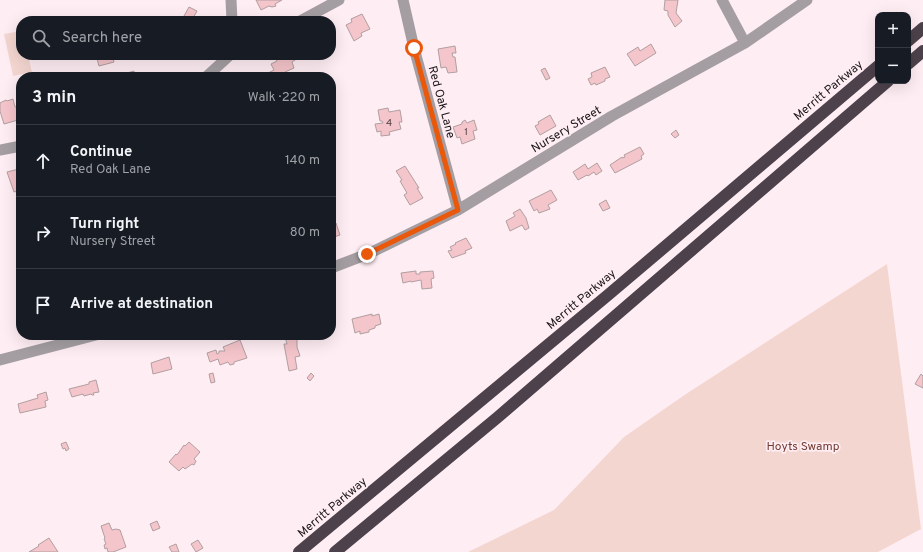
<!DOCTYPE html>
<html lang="en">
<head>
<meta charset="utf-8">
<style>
  :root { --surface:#171b24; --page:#242831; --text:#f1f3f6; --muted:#9ea1a6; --line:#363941 }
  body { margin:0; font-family:Overpass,sans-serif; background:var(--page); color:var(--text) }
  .controls { position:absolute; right:12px; top:12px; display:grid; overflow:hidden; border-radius:8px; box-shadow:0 4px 16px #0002 }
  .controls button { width:36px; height:36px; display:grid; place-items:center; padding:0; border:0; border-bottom:1px solid var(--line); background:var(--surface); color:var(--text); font:20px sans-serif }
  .stop { position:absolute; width:12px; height:12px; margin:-9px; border:3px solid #ea580c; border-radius:50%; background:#fff }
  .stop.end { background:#ea580c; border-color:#fff; box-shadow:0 1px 4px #0008 }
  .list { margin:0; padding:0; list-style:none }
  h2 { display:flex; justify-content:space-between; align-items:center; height:52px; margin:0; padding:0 16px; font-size:17px }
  h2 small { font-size:13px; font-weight:400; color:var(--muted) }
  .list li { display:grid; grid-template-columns:26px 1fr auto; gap:12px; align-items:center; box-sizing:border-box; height:72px; padding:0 16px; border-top:1px solid var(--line) }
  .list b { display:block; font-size:15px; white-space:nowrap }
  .list p { margin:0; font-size:13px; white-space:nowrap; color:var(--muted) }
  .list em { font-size:13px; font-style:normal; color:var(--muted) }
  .icon { flex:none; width:22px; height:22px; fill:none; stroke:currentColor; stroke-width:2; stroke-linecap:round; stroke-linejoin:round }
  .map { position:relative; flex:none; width:923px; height:552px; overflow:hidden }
  .search { position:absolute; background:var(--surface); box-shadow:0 4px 16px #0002; left:16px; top:16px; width:320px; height:44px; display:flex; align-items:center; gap:10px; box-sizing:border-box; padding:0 14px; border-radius:16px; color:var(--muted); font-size:15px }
  .panel { position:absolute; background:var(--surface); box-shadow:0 4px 16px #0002; left:16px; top:72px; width:320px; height:268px; border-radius:16px }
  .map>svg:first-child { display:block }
</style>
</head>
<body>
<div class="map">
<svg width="923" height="552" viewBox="0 0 923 552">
  <rect width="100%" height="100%" fill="#feedf3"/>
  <path fill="#f4d6d0" d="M21 31V55H28L32 72 13 76 4 34Z
    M887 264 921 529 878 552H468L554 510 624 437 686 394Z"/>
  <path fill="#f4c5ca" stroke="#b19fa1" d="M256 0H282L275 4 276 6 272 7 269 6 261 10Z
    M665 0H678L676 13 682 21 675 27 668 15V11L664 10Z
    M189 7 197 11 192 20 189 19V21H181L183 18 184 19 185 17 184 16Z
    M362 14 370 29 361 33 362 36 354 41 346 25 352 22 351 19Z
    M651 44 656 53 635 66 627 54 638 47 640 51Z
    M455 46 456 53H452L453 57H455L457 72 448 73 446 67 441 68 438 49Z
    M96 55H112L114 62 99 66Z
    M283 55H296L298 58 292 62 294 68 285 72 288 76 286 77H280L279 75 270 77 268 73 274 70 271 64 277 61 276 59Z
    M605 67 610 77 605 79V81L596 85 595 83 591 85 588 79 592 77 591 73Z
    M545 68 550 78 546 80 541 70Z
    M134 71 135 77H112L120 75Z
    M13 99 15 107 21 106V118L17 119 18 120 4 124 0 111V103L6 100 7 101Z
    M388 108 389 112 400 110 402 122H399L401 129 389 132 390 135 381 136V131L377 132 375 124 383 123 382 121H380L378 110Z
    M550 115 556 126 540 135 535 126 539 124 538 122Z
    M465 120 467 123 474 120 477 130 473 131 475 139 462 144 460 137 457 138 453 127 462 124V122Z
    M676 130 679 135 675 138 671 134Z
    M640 147 644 154 641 156 642 159 615 173 610 165 622 157V158L625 157 624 155Z
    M597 163 602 171 596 175 594 172 588 176 587 175 578 180 573 172 585 164 588 169Z
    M405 166 419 188H417L423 198 410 205 404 195 407 193 400 181 402 180 396 171Z
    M19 169V171H21V190L14 192 7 172Z
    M551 190 557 200 548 205 550 209 539 213 537 209 534 211 529 201Z
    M606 200 610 208 603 211 599 204Z
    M520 209 526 218 529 228 525 230 522 225 510 231 506 221 515 216 513 213Z
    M336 223 340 235 331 238V224Z
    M466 238 472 248 465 251 466 253 452 258 448 251 452 250 450 247 456 244 455 243Z
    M416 271V274H420V272L433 271 434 278 431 279 432 288 422 289 421 280 411 282V281L403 283 401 273Z
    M372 314V316L379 314 381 324 375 326V328L369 330V332L360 334V331L355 333 352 319Z
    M287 335H297H295L297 338V347L300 356 295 357 297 369 289 371 284 344H287L285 337H287Z
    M240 340 247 358 234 362V364L230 365 228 362 220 365 218 359 210 362 207 353 216 350 217 354 219 353V351H225L223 347Z
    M169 357 172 369 153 374 151 363Z
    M213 373 215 382 211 383 209 374Z
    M311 373 314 376 310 381 307 378Z
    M921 374 923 376V388L915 384Z
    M96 380 99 392 93 393 94 395H92L91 394 84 396 83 394 72 397 69 389 89 384V382Z
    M46 392 48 400 45 401 46 407 20 413 18 404 38 398 37 395Z
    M66 442 69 449 66 451 65 448 63 449 61 444Z
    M189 442 200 452 194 459 196 461 194 465 192 464 185 469 183 467 179 471 169 462 176 454 177 455 184 445 185 446Z
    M157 521 160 528 153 531 150 524Z
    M109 523 112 530 116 529 120 530 126 547 113 552H108L107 548 105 549 104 545 106 544 104 539 105 538 101 526Z
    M49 538 58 552H29L39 546 38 545Z
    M198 540 203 548 196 552 191 544Z
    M176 544 179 552H172L169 547Z"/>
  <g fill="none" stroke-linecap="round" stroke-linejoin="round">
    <path stroke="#a49ea3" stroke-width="11" d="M231 0 232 21
      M403 0 414 48 458 210
      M722 0 745 43
      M300 21 339 0
      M206 77 230 55
      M0 150 21 146
      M331 268 370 253 458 210 612 116 745 43 807 0
      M0 360 96 335"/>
    <path stroke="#4d424b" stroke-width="12" d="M908 41 923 28
      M908 64 923 51
      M299 552 608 295 878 66
      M335 552 498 417 888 81"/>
  </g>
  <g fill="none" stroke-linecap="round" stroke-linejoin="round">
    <path stroke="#ea580c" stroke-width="5" d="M367 254 458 210 414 48"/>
  </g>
  <g text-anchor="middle" stroke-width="3.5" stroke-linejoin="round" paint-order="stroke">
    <g font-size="10" fill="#514144">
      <text x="389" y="126">4</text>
      <text x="466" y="135">1</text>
    </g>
    <g font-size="12" fill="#1b1518" stroke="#feedf3">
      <text transform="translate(828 90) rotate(-40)" y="4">Merritt Parkway</text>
      <text transform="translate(442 102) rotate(75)" y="4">Red Oak Lane</text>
      <text transform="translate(566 129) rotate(-31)" y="4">Nursery Street</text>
      <text transform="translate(581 299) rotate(-40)" y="4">Merritt Parkway</text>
      <text transform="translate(332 507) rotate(-40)" y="4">Merritt Parkway</text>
    </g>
    <g font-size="12" fill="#733a30" stroke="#feedf3">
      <text x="803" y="450">Hoyts Swamp</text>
    </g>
  </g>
</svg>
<div class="controls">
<button>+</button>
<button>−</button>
</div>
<div class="stop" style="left:414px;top:48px"></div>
<div class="stop end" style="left:367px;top:254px"></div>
<div class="search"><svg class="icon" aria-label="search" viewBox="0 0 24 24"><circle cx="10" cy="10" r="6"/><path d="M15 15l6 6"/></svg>Search here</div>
<section class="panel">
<h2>3 min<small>Walk · 220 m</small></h2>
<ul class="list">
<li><svg class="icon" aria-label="ahead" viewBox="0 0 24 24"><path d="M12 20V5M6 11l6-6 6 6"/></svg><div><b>Continue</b><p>Red Oak Lane</p></div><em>140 m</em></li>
<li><svg class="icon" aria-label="right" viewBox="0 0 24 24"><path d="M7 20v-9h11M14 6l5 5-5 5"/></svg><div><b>Turn right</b><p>Nursery Street</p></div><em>80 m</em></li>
<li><svg class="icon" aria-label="arrive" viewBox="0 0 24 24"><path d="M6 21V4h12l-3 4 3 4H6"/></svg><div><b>Arrive at destination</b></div></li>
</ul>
</section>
</div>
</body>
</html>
